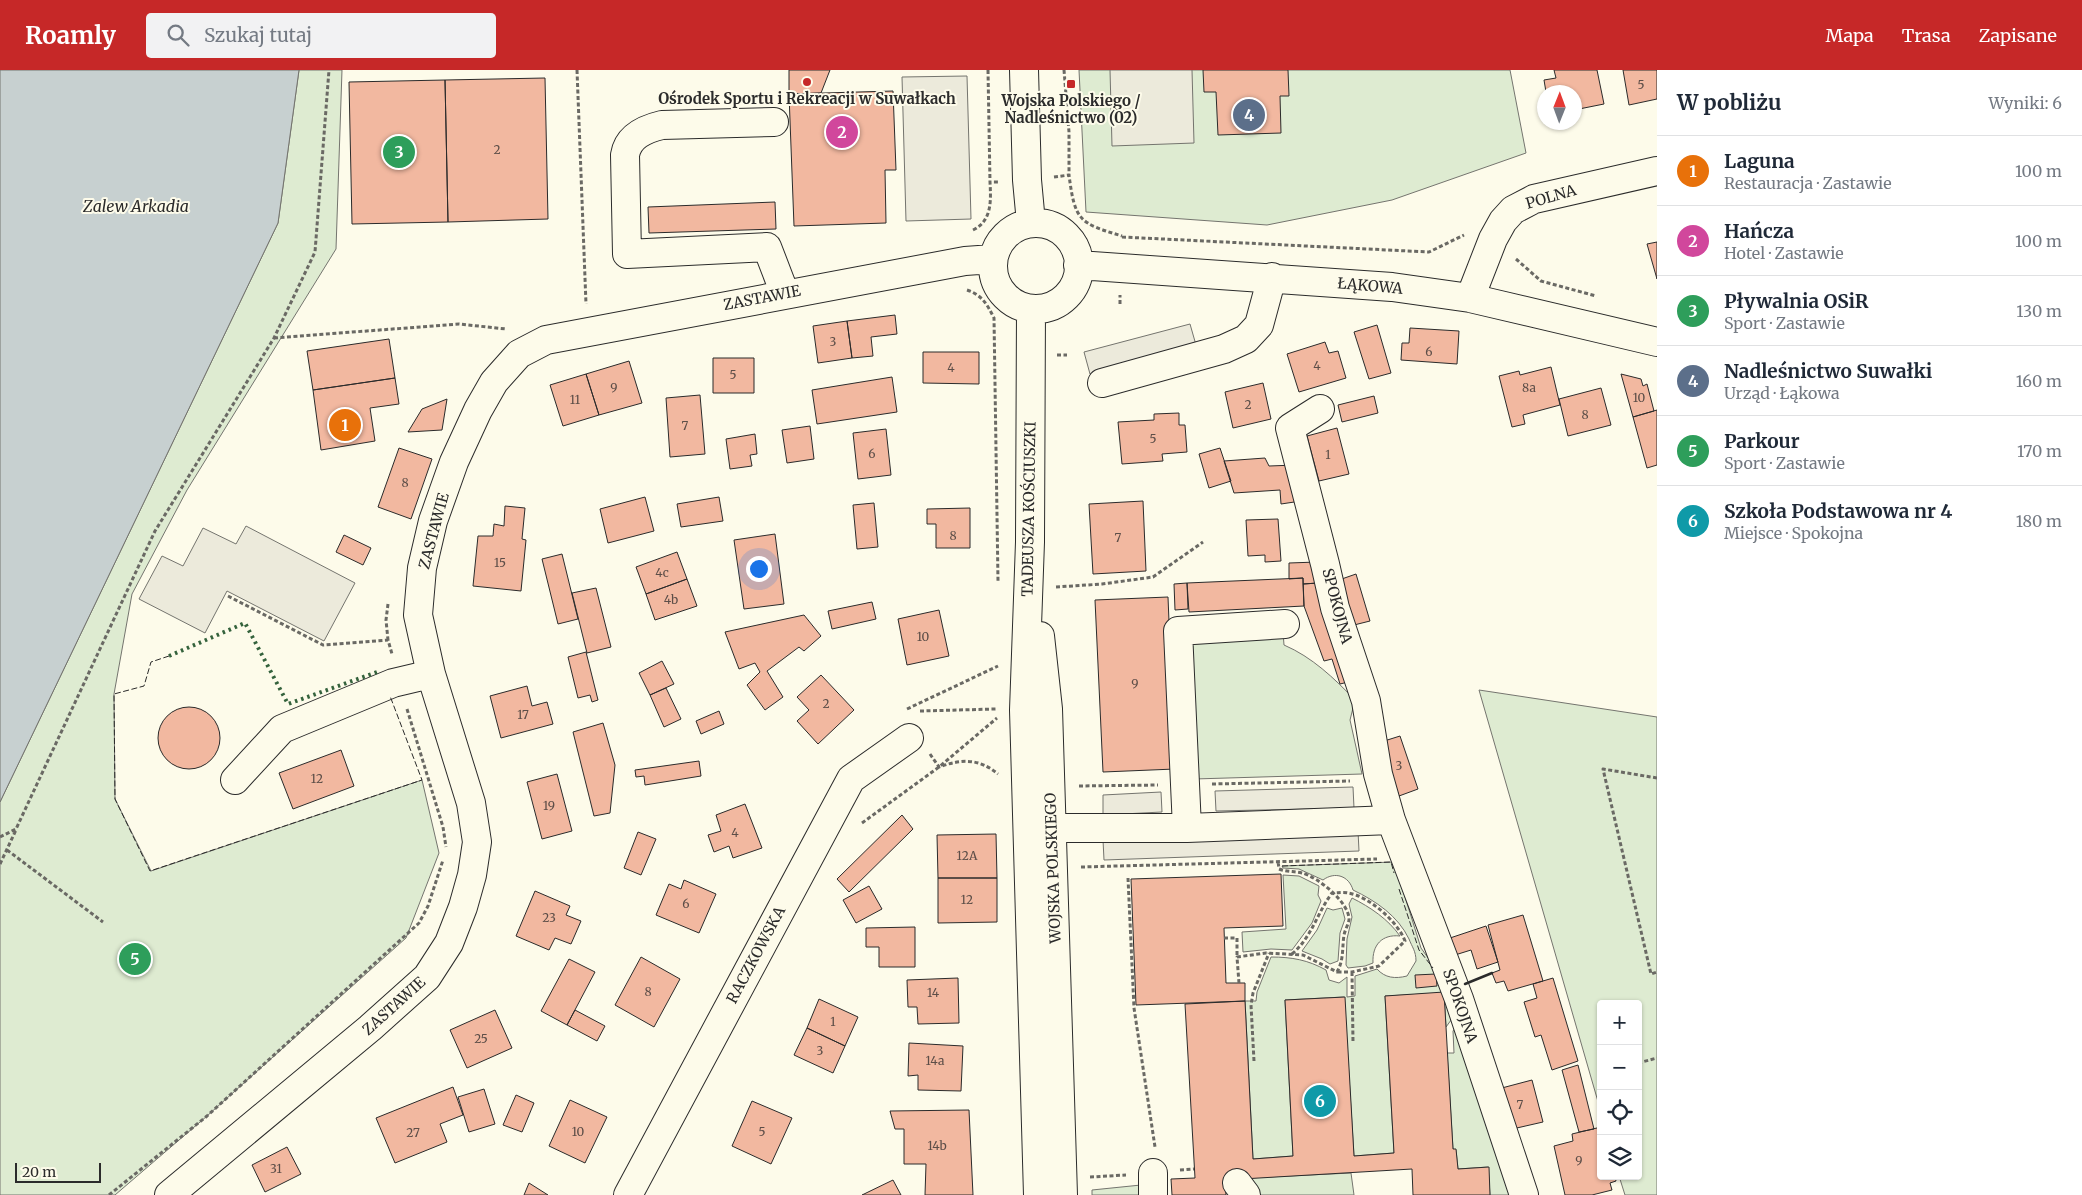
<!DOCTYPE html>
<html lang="pl">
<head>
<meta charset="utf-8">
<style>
  :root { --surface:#fff; --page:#f2f2f3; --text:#1f2937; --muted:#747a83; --line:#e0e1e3; --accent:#c62828 }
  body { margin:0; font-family:Merriweather,serif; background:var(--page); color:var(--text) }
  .controls { position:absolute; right:15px; bottom:15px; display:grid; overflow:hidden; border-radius:5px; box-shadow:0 1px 4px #0004 }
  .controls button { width:45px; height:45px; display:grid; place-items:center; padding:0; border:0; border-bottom:1px solid var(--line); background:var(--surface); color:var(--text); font:25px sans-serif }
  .compass { position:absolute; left:1537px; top:15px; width:45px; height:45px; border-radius:50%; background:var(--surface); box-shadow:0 1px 4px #0004; rotate:1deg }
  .scale { position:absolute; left:15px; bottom:12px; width:86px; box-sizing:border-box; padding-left:5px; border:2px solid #2b2b2b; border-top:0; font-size:14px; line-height:18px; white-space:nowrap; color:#2b2b2b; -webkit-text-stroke:4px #fdfbea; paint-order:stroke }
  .you { position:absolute; left:758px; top:498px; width:18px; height:18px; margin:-12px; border:4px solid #fff; border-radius:50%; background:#1a73e8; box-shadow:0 0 0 8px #1a73e833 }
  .badge { display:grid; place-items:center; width:32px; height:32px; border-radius:50%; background:var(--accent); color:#fff; font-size:16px; font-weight:700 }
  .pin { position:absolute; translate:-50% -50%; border:2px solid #fff; box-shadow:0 1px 5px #0006 }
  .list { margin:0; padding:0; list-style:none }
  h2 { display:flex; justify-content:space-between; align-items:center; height:65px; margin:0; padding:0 20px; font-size:21px }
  h2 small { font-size:16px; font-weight:400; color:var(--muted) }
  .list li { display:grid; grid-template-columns:32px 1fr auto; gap:15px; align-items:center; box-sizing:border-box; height:70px; padding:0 20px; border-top:1px solid var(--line) }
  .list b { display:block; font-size:19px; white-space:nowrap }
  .list p { margin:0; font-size:16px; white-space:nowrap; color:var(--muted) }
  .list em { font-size:16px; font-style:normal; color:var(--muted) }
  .icon { flex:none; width:28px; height:28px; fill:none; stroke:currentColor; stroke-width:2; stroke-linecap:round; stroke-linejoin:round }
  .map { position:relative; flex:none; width:1657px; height:1125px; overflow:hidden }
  header { display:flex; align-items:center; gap:30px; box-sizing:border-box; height:70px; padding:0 25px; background:var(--accent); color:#fff }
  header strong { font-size:24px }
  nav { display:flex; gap:28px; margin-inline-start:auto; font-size:18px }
  .search { width:350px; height:45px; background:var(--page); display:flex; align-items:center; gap:12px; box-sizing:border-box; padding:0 18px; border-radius:5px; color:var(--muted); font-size:19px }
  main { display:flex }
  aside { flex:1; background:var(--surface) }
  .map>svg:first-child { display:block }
</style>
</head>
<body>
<header>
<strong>Roamly</strong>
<div class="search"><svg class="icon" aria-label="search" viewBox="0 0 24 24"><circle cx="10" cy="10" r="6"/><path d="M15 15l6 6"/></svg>Szukaj tutaj</div>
<nav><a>Mapa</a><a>Trasa</a><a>Zapisane</a></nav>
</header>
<main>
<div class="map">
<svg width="1657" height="1125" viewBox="0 0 1657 1125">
  <rect width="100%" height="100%" fill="#fdfbea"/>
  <path fill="#deebd1" stroke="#74746e" d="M299 0H342L336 179 187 420 132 524 114 624 115 729 151 801 422 710 439 783 406 868 207 1046 115 1125H0V732L278 153Z
    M1079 0H1510L1526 83 1392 130 1267 155 1086 142Z
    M1283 562 1284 575C1312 587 1334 608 1355 630L1350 650 1362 704 1194 709 1191 566Z
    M1479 620 1657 647V1125H1625L1619 1106H1638V934H1601V1042Z
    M1394 792 1421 878 1441 906 1454 946 1446 957 1444 923 1385 926 1394 1083 1354 1086 1344 927 1285 930 1293 1086 1253 1089 1245 931H1256L1257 922 1271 887C1292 887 1308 890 1326 900L1329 910 1339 913 1347 907V927L1355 926V906L1377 899C1385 908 1395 909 1407 906L1416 891C1416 881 1412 877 1409 869 1398 846 1376 831 1353 820 1349 806 1335 801 1323 810L1299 799 1283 798 1282 796Z
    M1283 805 1299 806 1319 816 1318 825 1321 831 1312 853 1292 880 1271 879 1243 882 1242 862 1286 859Z
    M1352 828C1370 837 1388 849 1400 866 1382 864 1372 875 1373 893L1365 896 1348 898 1346 895 1347 869 1352 847 1349 834Z
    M1327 838 1333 840 1342 838 1345 849 1340 863 1338 891 1330 894 1322 889 1302 881 1317 860Z
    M1458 954 1514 1125H1490L1488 1097 1458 1099 1456 1080 1453 1079 1447 983H1454L1453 961Z
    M1351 1103 1354 1125H1257L1247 1108Z
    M1141 1115V1125H1092V1120Z"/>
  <path fill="#eceadb" stroke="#74746e" d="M1110 0H1192L1194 73 1112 76Z
    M967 6 971 149 906 151 902 7Z
    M1190 254 1196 275 1090 304 1084 282Z
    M246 456 355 513 324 571 227 521 205 563 139 529 162 486 183 496 203 458 236 474Z
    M1353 717 1354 738 1216 741 1215 721Z
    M1161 722 1162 742 1103 745V725Z
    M1358 761 1359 781 1104 790 1103 770Z"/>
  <path fill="#c7d0d0" stroke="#74746e" d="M0 0H299L278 153 0 732Z"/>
  <path fill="#f2b8a0" stroke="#2b2b2b" d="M789 0H830L821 23 789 24Z
    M1203 0H1288L1289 26H1280L1281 63 1218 65 1216 22H1204Z
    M1554 0H1597L1604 34 1574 40V22H1546L1544 10 1556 8Z
    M1623 0H1657V29L1629 35Z
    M545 8 548 149 448 152 445 10Z
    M445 10 448 152 352 154 349 12Z
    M893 21 896 100H885L886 153 794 156 789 24Z
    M775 132 776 159 649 163 648 137Z
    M1657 172V209L1647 174Z
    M895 245 897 264 871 267 873 286 852 288 847 251Z
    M847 251 852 288 818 293 813 256Z
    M1377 255 1391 303 1369 309 1354 262Z
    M1410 258 1459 261 1457 294 1401 290 1402 273H1409Z
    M389 269 395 308 313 320 307 281Z
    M1325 272 1329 283 1338 281 1346 308 1299 322 1287 284Z
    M923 282H979V314L923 313Z
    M713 288H754V323H713Z
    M629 291 642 333 599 345 586 304Z
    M1551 297 1560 335 1523 345 1525 354 1512 357 1499 306 1519 301 1520 305Z
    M586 304 599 345 563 356 550 315Z
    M1621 304 1641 309 1643 316 1647 314 1654 341 1633 347Z
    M892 307 897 342 817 354 812 320Z
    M395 308 399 334 370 338 375 371 321 380 313 320Z
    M1263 313 1271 349 1233 358 1225 322Z
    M1601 318 1611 355 1568 366 1559 329Z
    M700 325 705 384 670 387 666 328Z
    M1374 326 1378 343 1342 352 1338 335Z
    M447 329 442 360 408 362 422 339Z
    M1657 340V395L1647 398 1633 347Z
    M1179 343V355H1185L1187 382 1162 384 1163 391 1122 394 1118 352 1154 350V344Z
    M810 356 814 389 787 393 782 360Z
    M1337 358 1349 404 1319 411 1307 366Z
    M886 359 891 405 858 409 853 363Z
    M755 364 757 384 750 385 752 396 730 399 726 369Z
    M399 378 432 389 411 449 378 437Z
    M1220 378 1231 411 1209 418 1199 384Z
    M1265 388 1269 396 1296 395 1301 431 1281 434 1280 420 1234 423 1224 391Z
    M645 427 654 461 608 473 600 439Z
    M719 427 723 451 681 457 677 434Z
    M1143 431 1146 501 1093 504 1089 434Z
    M874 433 878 477 857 479 853 435Z
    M505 436 525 438 522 469 526 470 521 521 473 516 478 466H493L494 454 504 456Z
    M970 438V478H936V454H927V439Z
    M1278 449 1281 491 1265 492V485L1248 486 1246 450Z
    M775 464 784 534 744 539 734 470Z
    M344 465 371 478 363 495 336 482Z
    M677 482 687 509 646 524 636 497Z
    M562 484 578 549 558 554 542 489Z
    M1317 492 1318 513 1303 514V508L1289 509V493Z
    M1356 504 1370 551 1350 556 1336 511Z
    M1303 508 1304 536 1189 542 1187 513Z
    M687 509 697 536 655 550 646 524Z
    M1187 513 1188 539 1175 540 1174 514Z
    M1318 513 1352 611 1340 614 1332 589 1324 591 1304 536 1303 514Z
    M596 518 611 577 587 583 572 523Z
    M1168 527 1175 699 1103 702 1095 530Z
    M872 532 876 549 832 559 828 541Z
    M939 540 949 586 907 595 898 549Z
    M804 545 821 566 804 581 799 577 767 601 783 627 765 640 747 615 760 602 755 593 739 599 725 562Z
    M586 582 598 630 592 632 590 625 578 628 568 587Z
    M662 591 674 614 650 625 639 603Z
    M821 605 854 640 818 674 797 651 809 640 797 627Z
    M527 616 532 636 547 632 553 654 501 668 490 626Z
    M666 618 681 649 664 657 650 625Z
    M158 668a31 31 0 1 1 62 0a31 31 0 1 1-62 0Z
    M719 641 724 654 701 664 696 651Z
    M603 653 615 695 610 743 594 746 573 662Z
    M1400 666 1418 719 1399 726 1381 672Z
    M341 680 354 716 293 739 279 703Z
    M699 691 701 706 645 715 644 706 636 707 635 700Z
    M557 704 572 761 542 769 527 712Z
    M745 734 762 778 733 788 729 776 714 782 708 765 721 761 716 745Z
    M902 745 913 759 849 822 837 809Z
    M638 762 656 769 641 805 624 798Z
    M996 764 997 808H938L937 765Z
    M1281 804 1283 856 1224 858 1226 913H1245V931L1136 935 1131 809Z
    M938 808H997V852L938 853Z
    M684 810 716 824 699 863 656 845 669 814 681 819Z
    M869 816 882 839 856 853 843 830Z
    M535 821 570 836 566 845 581 851 571 874 555 868 549 880 516 866Z
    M1523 845 1543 911 1508 921 1504 911 1496 913 1492 903 1500 900 1488 855Z
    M1486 856 1498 892 1477 899 1471 880 1455 885 1450 868Z
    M915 857V897H879V877H866V858Z
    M641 887 680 909 654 957 615 935Z
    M569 889 595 902 567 955 541 941Z
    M1436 904 1437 916 1416 918 1415 905Z
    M958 908 959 953 918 954 917 937H908L907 910Z
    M1553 908 1578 991 1552 1000 1541 965 1535 967 1524 932 1537 928 1533 914Z
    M1444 922 1453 1079H1456L1458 1099 1489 1097 1490 1125H1413L1412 1099 1225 1110 1226 1125H1172L1171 1109 1195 1108 1185 934 1245 931 1253 1089 1293 1086 1285 930 1345 927 1354 1086 1394 1083 1385 926Z
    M819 929 858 947 845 976 807 958Z
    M495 940 512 978 467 998 450 960Z
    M575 940 605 956 597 971 567 955Z
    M807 958 845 976 833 1003 794 985Z
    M909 973 963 976 961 1021 918 1020V1005L908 1006Z
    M1578 995 1594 1059 1579 1062 1562 1000Z
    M1532 1010 1543 1052 1508 1060 1498 1019Z
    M453 1017 463 1045 440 1054 447 1072 395 1093 376 1048Z
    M484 1019 495 1054 469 1062 458 1027Z
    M516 1025 534 1033 522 1062 503 1055Z
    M570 1030 607 1047 585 1093 549 1076Z
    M752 1031 792 1048 771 1094 732 1076Z
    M969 1040 973 1125H925L926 1094H904V1059H895L890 1041Z
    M1601 1057V1106H1615L1616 1111 1610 1113 1612 1120 1592 1125H1565L1554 1076 1573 1071 1572 1064Z
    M287 1077 301 1104 265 1122 252 1095Z
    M893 1110 901 1125H862Z
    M529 1113 548 1125H524Z"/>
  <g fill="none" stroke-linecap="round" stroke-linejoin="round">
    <g stroke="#2b2b2b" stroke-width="30">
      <path id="minor" d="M1024 0 1027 110 1031 153
        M774 52 662 55C645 59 628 66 625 85L627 184 767 177 785 224
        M993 196a43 43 0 1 1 86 0a43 43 0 1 1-86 0Z
        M1078 195 1392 217 1470 228 1657 272
        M1470 228 1493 169 1503 151 1513 140 1534 129 1657 101
        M1031 239 1030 472 1024 640 1038 1125
        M1102 313 1224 279 1246 269 1259 255 1272 207
        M1320 339 1290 358 1325 494 1335 538 1366 631 1378 704 1391 750 1459 929 1524 1125
        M1040 566 1048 639 1063 1125
        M235 710 282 659 393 613 431 604
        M1051 758H1187L1391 750
        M1187 758 1178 561 1285 554
        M1153 1103V1125
        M1237 1113 1246 1125
        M169 1125 370 958 427 907 449 873 463 837 472 805 477 772 471 733 431 604 418 545 422 498 433 451 454 392 478 340 494 312 519 284 546 270 965 191 993 189
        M628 1125 851 709 909 668"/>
    </g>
    <path stroke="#6a6964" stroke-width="3" stroke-dasharray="4 2.5" stroke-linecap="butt" d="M577 0 586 234
      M988 0 990 112
      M1064 0 1069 62V105
      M1054 107 1069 105C1075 151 1079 153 1122 166
      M973 160C992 151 991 131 990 112H998
      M1122 167 1429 182 1464 165
      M1516 189 1541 211 1596 226
      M967 220C982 225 987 234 994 248L998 511
      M1120 234V225
      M274 268 459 254 506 259
      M1057 285H1067
      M1056 517 1102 514 1153 507 1203 472
      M228 526 323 575 388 570 392 584
      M388 534 386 550 388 570
      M407 639 443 757 446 777
      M907 639 998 596
      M920 641 996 639
      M930 684 939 697C961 689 979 688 998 704
      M1657 708 1603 699 1651 904 1657 902
      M1212 714 1350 711
      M1079 716 1158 715
      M862 753 939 697 997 648
      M0 767 16 759 155 461 274 268 315 182 329 0
      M7 780 103 852
      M0 794 16 760
      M1081 797 1377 789
      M1128 808 1134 938 1155 1077
      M1224 868H1237V887
      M1292 884C1312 867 1317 843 1332 823 1338 823 1343 822 1348 823 1369 826 1398 852 1405 871L1379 896 1352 902H1337
      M1352 902 1353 972
      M1239 913 1237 887 1266 883 1303 885 1337 902C1344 890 1342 878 1344 865 1345 860 1348 855 1349 850 1350 833 1318 807 1302 803 1294 801 1287 802 1279 799L1278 791
      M1254 991 1251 935 1253 923 1269 883
      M1638 993 1657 988
      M1180 1100 1194 1099
      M1090 1107 1126 1105
      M109 1125 207 1046 419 853 428 836 443 790"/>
    <use href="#minor" stroke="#fdfbea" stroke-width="28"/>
    <path stroke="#34623c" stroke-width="4" stroke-dasharray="2.5 4" stroke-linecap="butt" d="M169 586 245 553 288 634 380 601"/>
    <path stroke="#2b2b2b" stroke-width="1" stroke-dasharray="6 2.5" stroke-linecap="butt" d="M169 586 151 592 144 616 114 624 115 729 150 801 422 710 390 626
      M1282 796 1391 792 1394 803
      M1399 819 1419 880 1433 898"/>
    <path stroke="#2b2b2b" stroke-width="2.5" d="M1465 914 1492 903"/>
  </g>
  <g fill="#c62828" stroke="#fdfbea" stroke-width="2">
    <circle cx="807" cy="12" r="5"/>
    <rect x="1066" y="9" width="10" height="10" rx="2.5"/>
  </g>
  <g text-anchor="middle" stroke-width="4" stroke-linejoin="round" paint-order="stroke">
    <g font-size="12" fill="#5d4e48">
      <text x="1641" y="19">5</text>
      <text x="497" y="84">2</text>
      <text x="833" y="276">3</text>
      <text x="1429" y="286">6</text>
      <text x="1317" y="300">4</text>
      <text x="951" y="302">4</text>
      <text x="733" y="309">5</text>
      <text x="614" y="322">9</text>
      <text x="1529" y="322">8a</text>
      <text x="1639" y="332">10</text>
      <text x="575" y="334">11</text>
      <text x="1248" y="339">2</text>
      <text x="1585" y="349">8</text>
      <text x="685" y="360">7</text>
      <text x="1153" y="373">5</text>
      <text x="872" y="388">6</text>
      <text x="1328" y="389">1</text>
      <text x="405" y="417">8</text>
      <text x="953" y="470">8</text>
      <text x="1118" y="472">7</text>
      <text x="500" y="497">15</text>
      <text x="662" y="507">4c</text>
      <text x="671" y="534">4b</text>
      <text x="923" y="571">10</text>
      <text x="1135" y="618">9</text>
      <text x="826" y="638">2</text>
      <text x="523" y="649">17</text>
      <text x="1399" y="700">3</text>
      <text x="317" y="713">12</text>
      <text x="549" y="740">19</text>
      <text x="735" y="767">4</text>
      <text x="967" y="790">12A</text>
      <text x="967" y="834">12</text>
      <text x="686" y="838">6</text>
      <text x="549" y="852">23</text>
      <text x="648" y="926">8</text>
      <text x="933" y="927">14</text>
      <text x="833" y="956">1</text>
      <text x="481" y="973">25</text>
      <text x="820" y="985">3</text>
      <text x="935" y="995">14a</text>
      <text x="1520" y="1039">7</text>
      <text x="578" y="1066">10</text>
      <text x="762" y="1066">5</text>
      <text x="413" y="1067">27</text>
      <text x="937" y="1080">14b</text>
      <text x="1579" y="1095">9</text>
      <text x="276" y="1103">31</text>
    </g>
    <g font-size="15" font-weight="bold" fill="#2b2b2b" stroke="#fdfbea">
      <text x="807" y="34">Ośrodek Sportu i Rekreacji w Suwałkach</text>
      <text x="1071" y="36">Wojska Polskiego /<tspan x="1071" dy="17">Nadleśnictwo (02)</tspan></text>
    </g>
    <g font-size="15" fill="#2b2b2b" stroke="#fdfbea">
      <text transform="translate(1551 127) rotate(-16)" y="5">POLNA</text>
      <text transform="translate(1370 216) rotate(5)" y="5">ŁĄKOWA</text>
      <text transform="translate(762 228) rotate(-11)" y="5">ZASTAWIE</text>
      <text transform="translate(1029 439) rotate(-89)" y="5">TADEUSZA KOŚCIUSZKI</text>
      <text transform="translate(434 461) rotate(-75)" y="5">ZASTAWIE</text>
      <text transform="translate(1337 536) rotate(75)" y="5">SPOKOJNA</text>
      <text transform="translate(1053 798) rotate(-92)" y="5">WOJSKA POLSKIEGO</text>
      <text transform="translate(756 885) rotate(-62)" y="5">RACZKOWSKA</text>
      <text transform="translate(394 936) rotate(-42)" y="5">ZASTAWIE</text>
      <text transform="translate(1460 936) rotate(71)" y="5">SPOKOJNA</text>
    </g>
    <g font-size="16" font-style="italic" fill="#2b2b2b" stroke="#fdfbea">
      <text x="136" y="142">Zalew Arkadia</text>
    </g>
  </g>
</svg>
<div class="controls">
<button>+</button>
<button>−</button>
<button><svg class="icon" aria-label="locate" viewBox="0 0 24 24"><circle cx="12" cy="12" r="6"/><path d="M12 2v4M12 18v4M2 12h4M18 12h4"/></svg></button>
<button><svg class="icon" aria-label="layers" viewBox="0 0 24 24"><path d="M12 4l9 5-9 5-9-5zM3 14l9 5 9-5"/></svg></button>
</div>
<svg class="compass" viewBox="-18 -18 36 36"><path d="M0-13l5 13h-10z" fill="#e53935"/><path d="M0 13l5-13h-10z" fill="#747a83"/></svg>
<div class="scale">20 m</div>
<div class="you"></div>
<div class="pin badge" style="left:345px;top:355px;background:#e8710a">1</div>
<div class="pin badge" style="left:842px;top:62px;background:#d1479c">2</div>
<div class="pin badge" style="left:399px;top:82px;background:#2e9e5b">3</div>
<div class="pin badge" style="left:1249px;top:45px;background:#5c6f8a">4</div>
<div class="pin badge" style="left:135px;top:889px;background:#2e9e5b">5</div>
<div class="pin badge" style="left:1320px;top:1031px;background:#0f9aa8">6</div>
</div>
<aside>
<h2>W pobliżu<small>Wyniki: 6</small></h2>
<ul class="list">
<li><span class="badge" style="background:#e8710a">1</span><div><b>Laguna</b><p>Restauracja · Zastawie</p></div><em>100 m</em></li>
<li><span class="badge" style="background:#d1479c">2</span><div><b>Hańcza</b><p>Hotel · Zastawie</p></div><em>100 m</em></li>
<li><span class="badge" style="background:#2e9e5b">3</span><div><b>Pływalnia OSiR</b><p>Sport · Zastawie</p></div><em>130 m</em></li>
<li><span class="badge" style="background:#5c6f8a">4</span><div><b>Nadleśnictwo Suwałki</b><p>Urząd · Łąkowa</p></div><em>160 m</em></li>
<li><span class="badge" style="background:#2e9e5b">5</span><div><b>Parkour</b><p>Sport · Zastawie</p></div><em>170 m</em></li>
<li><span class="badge" style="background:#0f9aa8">6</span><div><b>Szkoła Podstawowa nr 4</b><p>Miejsce · Spokojna</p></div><em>180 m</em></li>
</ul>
</aside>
</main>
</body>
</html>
